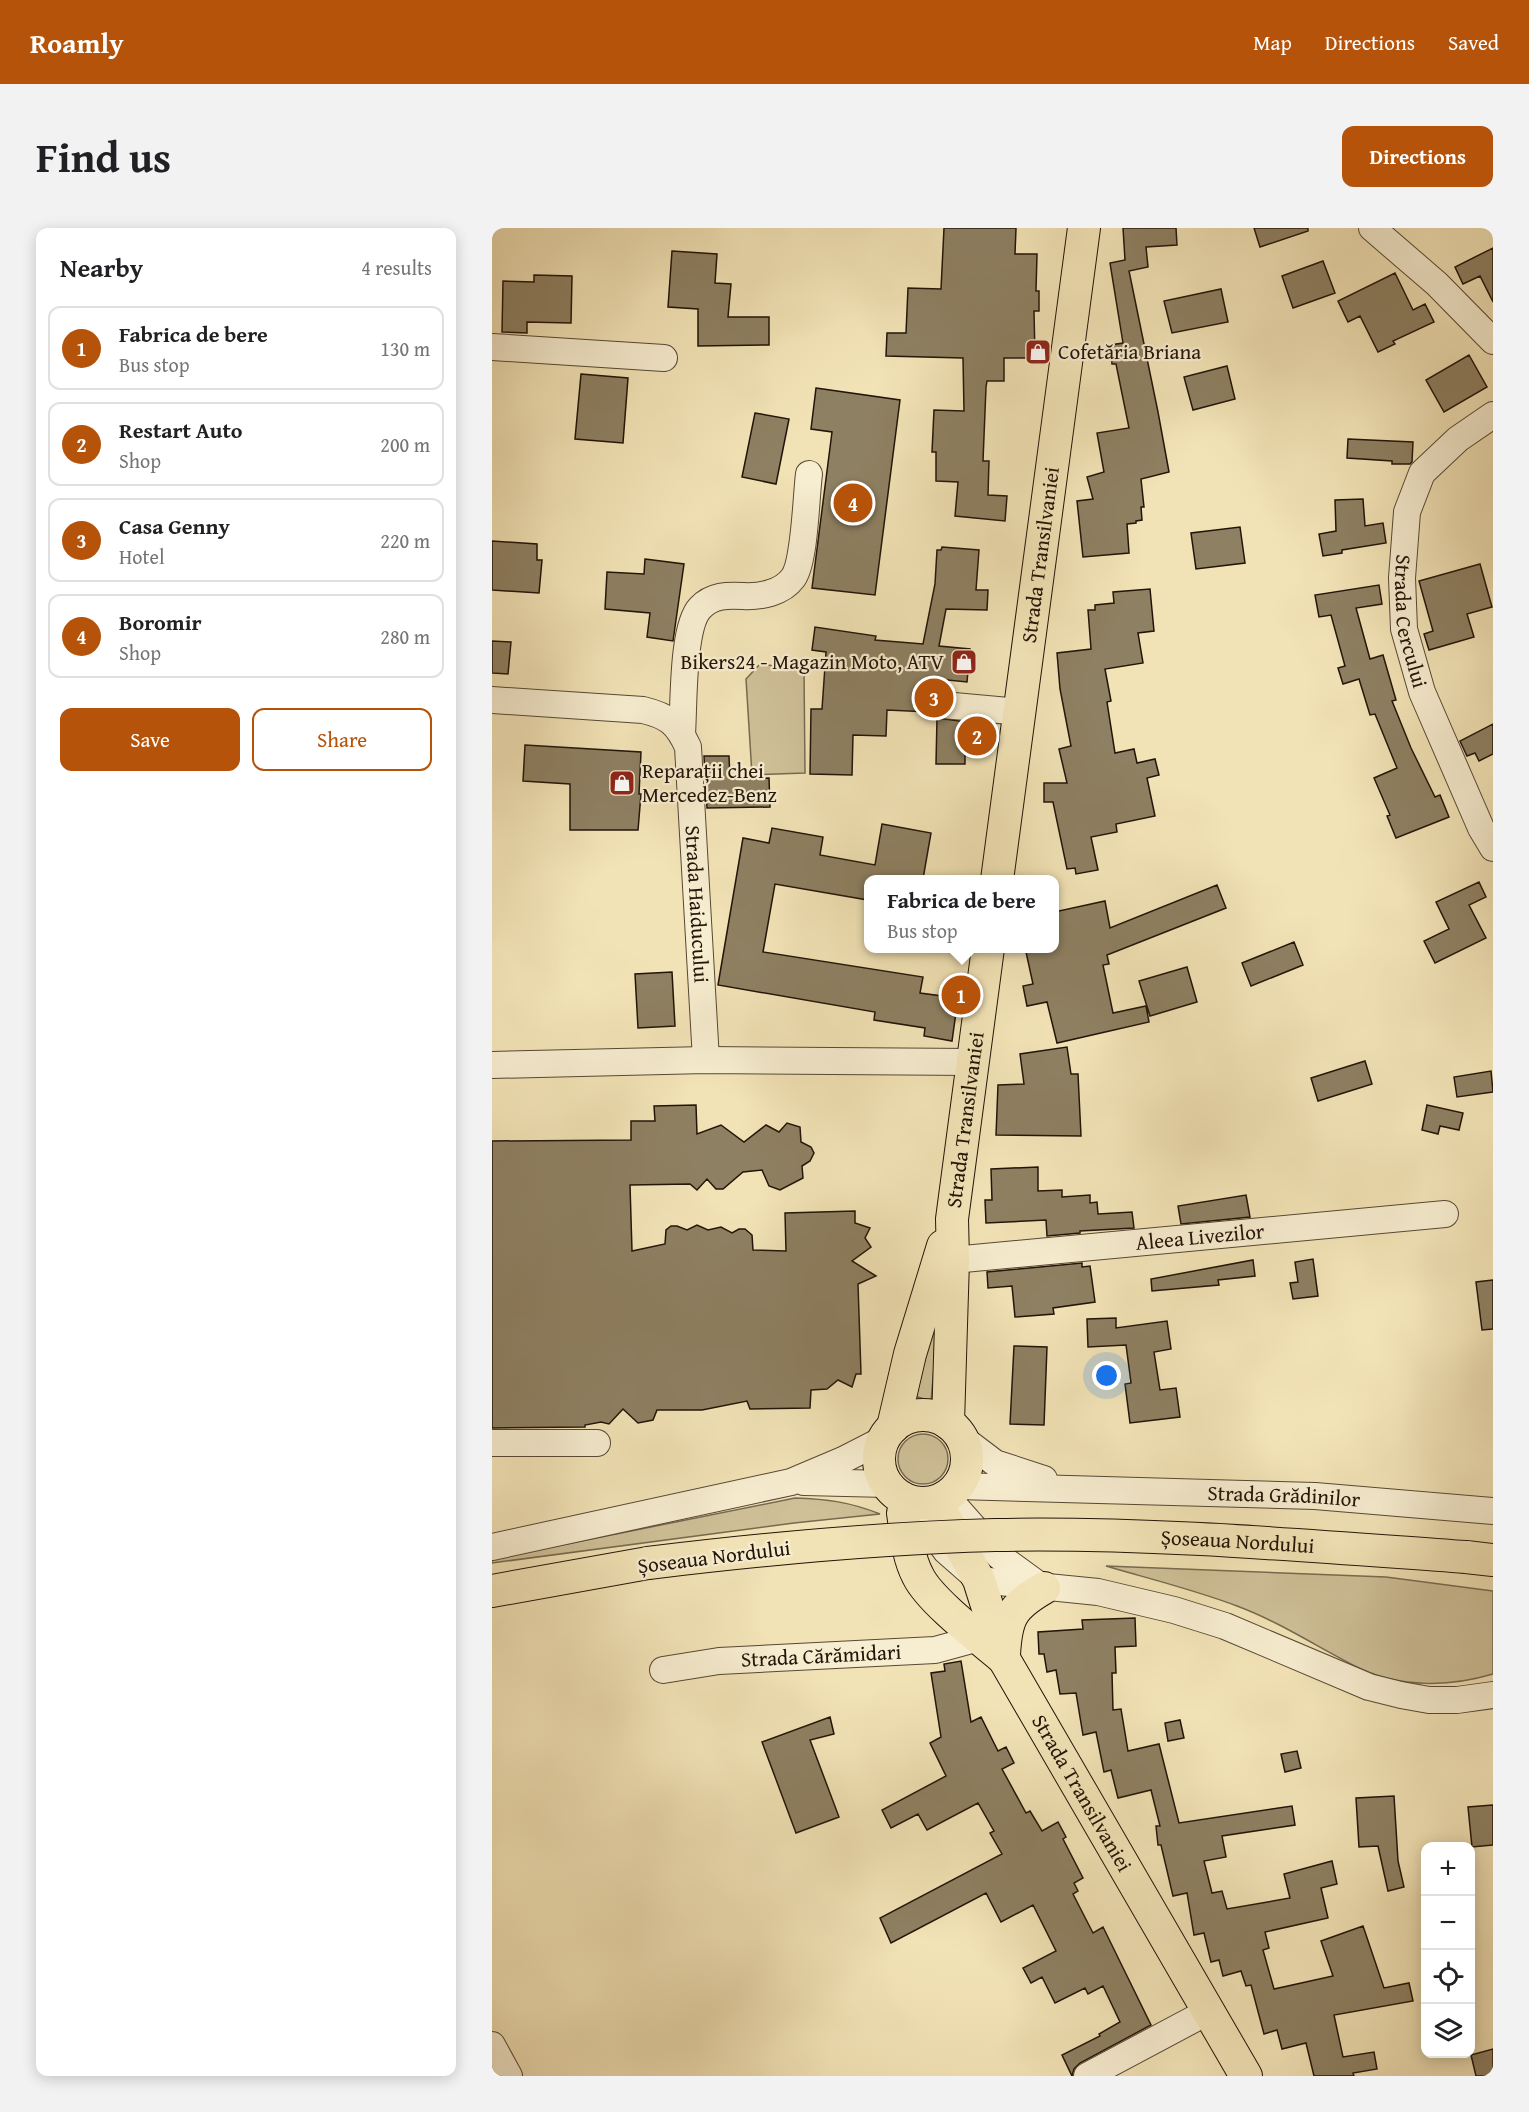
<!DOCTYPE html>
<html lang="en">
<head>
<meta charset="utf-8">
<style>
  :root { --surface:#fff; --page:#f2f2f2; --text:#202124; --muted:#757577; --line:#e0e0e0; --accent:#b45309 }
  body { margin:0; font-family:"Gentium Book Plus",serif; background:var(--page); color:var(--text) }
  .controls { position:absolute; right:18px; bottom:18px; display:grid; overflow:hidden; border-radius:12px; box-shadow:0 3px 15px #0003 }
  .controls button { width:54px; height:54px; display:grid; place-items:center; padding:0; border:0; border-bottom:2px solid var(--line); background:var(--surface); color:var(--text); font:30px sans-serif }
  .you { position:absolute; left:615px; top:1148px; width:21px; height:21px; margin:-15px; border:4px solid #fff; border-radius:50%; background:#1a73e8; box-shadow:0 0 0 9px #1a73e833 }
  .badge { display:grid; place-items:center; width:39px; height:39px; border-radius:50%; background:var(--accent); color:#fff; font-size:20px; font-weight:700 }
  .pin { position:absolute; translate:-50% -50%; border:3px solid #fff; box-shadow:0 2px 6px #0006 }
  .popup { position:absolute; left:372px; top:647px; width:195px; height:78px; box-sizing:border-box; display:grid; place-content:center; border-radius:12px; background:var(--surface); filter:drop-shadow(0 2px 4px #0005); font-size:20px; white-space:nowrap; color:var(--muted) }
  .popup b { font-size:22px; color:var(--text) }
  .popup::after { content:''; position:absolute; left:50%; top:100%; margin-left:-12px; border:12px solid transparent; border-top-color:var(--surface) }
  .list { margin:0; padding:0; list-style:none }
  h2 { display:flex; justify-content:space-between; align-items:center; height:78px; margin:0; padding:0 24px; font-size:26px }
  h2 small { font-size:20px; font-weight:400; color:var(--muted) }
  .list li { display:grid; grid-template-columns:39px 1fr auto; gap:18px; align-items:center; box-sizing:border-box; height:84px; margin:0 12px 12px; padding:0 12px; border:2px solid var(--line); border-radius:12px }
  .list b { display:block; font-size:22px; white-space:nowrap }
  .list p { margin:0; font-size:20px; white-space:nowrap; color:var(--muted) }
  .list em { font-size:20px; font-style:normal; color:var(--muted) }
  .actions { display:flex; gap:12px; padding:18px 24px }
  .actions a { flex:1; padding:14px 0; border:2px solid var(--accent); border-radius:12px; text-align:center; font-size:21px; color:var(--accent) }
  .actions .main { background:var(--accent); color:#fff }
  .icon { flex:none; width:33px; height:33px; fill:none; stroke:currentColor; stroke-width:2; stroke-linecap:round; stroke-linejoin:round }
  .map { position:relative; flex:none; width:1001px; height:1848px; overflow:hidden; border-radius:12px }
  header { display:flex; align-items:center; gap:36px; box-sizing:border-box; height:84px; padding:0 30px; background:var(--accent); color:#fff }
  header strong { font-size:28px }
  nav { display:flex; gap:33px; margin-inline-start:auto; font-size:21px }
  .intro { display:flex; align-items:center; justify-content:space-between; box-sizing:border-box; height:144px; padding:0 36px }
  h1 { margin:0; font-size:42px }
  .button { padding:15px 27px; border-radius:12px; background:var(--accent); color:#fff; font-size:21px; font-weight:700 }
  main { display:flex; gap:36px; padding:0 36px }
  aside { flex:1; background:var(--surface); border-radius:12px; box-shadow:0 3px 15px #0003 }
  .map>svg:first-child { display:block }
</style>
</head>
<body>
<header>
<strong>Roamly</strong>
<nav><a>Map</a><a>Directions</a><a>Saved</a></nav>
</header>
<div class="intro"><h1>Find us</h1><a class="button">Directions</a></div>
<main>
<aside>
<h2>Nearby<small>4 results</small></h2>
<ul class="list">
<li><span class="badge">1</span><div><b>Fabrica de bere</b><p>Bus stop</p></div><em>130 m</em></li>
<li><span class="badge">2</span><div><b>Restart Auto</b><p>Shop</p></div><em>200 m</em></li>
<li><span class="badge">3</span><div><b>Casa Genny</b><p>Hotel</p></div><em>220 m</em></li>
<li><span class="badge">4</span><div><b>Boromir</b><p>Shop</p></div><em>280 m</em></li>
</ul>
<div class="actions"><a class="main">Save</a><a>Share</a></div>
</aside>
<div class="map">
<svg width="1001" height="1848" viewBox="0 0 1001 1848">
  <rect width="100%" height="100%" fill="#f2e3b6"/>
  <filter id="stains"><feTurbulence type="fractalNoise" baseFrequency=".00333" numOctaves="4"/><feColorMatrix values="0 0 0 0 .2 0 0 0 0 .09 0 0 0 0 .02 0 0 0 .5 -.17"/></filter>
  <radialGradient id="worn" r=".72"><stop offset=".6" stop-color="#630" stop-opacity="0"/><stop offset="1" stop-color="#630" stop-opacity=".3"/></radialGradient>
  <path fill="#cfc098" stroke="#786a50" stroke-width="1.5" d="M268 436 312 442 313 545 260 547 254 451Z
    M450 1048 439 1173 426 1169 418 1170Z
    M406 1231a25 25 0 1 1 50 0a25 25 0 1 1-50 0Z
    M303 1270C335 1271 358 1274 388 1286L302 1295 0 1335V1331Z
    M614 1338 894 1349 1001 1363V1446C958 1459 909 1460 867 1440 827 1420 788 1394 745 1378 703 1362 658 1351 614 1338Z"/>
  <path fill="#8e8062" stroke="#221408" stroke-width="1.5" d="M452 0H524L523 26H545L544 63H547V83H542L543 130H512V153H495L494 159 491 233H497L496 267 515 268 513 293 463 288 466 254 444 253V224H440L442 182 472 183 471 130 394 128 395 105H414L416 60 449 61Z
    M631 0H684L685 17 654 19 656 39 637 43 666 184 677 244 649 251 652 279H649L650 292 644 293V295L635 296 637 325 591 329 585 273 601 271 595 249 612 244 605 205 637 200 624 136H620L618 117 631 115 618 35 633 32Z
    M762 0H816V3L768 19Z
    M1001 20V74L988 48 971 56 963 39Z
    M180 23 225 26 223 55 239 56 236 89H277V117L206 118V81L176 79Z
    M831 33 843 65 801 80 790 48Z
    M903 45 921 82 933 76 942 94 901 113 903 116 886 124 868 88 856 94 846 73Z
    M42 47 80 48 79 95 35 94V105L10 104 11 53 42 54Z
    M729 61 736 94 680 105 672 73Z
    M977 127 995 159 952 184 934 152Z
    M735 138 743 171 701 182 692 149Z
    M89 146 136 150 131 215 83 211Z
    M324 160 408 172 383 367 320 360 340 204 319 201Z
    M263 185 297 191 284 256 250 249Z
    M856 211 921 214 920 234 918 236H900V233L855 230Z
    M871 271 873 298 891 295 894 315 850 322V325L831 328 827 306 844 303 843 272Z
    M748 299 753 335 704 341 699 305Z
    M0 313 45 316V332H50L47 365 0 362Z
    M450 319 487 322 484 362H496L495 382 454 381 447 418 478 421 475 454 446 451 445 463 439 468 436 475 438 484 395 482 394 508 361 507 360 547 318 546 319 481H330L334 424 320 422 323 399 384 408 383 412 431 416 443 356 445 322H449Z
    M153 331 192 336 181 413 155 409 158 385 113 381 115 344 152 346Z
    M988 336 1000 379 975 386 982 409 937 422 932 406 941 403 927 353Z
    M887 357 890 376 864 380 878 431 891 427 904 472 900 473 919 520 943 569 948 567 957 589 904 610 895 588 898 587 882 550 905 540 883 486 878 487 867 451 851 456 846 440 853 438 839 387 827 389 823 367Z
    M658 361 662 403 646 405 651 435 613 441 619 473 615 474 623 525 642 521 645 535 663 531 667 547 655 550 663 588 624 596 625 604 599 609 606 642 584 646 583 640 575 641 561 574H552V555H575L567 521 579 518 568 461 565 425 599 421 596 382H603V377L622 375 621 364Z
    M0 413 19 414 16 446 0 445Z
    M445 490 490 496 489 524 473 523V536H444Z
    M1001 496V526L987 533 983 525 975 528 968 513Z
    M33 517 149 524 147 566H149L146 602H78V556L31 553Z
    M212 528H237L238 551 277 550 278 579 215 580Z
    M390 596 439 605 431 651H376V672L283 656 271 724 431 749 428 765 466 770 460 813 432 808 433 800 382 792 383 784 226 757 251 610 277 615 280 600 331 609 328 627 383 637Z
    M987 654 994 669 977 677 994 710 943 735 932 713 957 701 944 674Z
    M725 657 734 680 615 727 617 736 611 737 621 785 654 778 657 794 565 815 555 774 535 778 531 758 541 756 534 724 548 720H562V684L613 673 618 700Z
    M802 714 811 737 759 758 750 735Z
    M695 739 705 774 658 788 647 753Z
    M180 744 183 798 146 800 143 746Z
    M575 819 579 846H586L589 908 504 907 506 857 532 856 528 826Z
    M873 833 880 856 826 873 819 850Z
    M999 843 1001 864 965 869 962 849Z
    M204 877 205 906 229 897 252 914 274 897 287 904 295 895 308 899 309 914 319 919 322 925 318 933 310 938 311 950 288 962 277 958 270 942 251 944 231 961H224L215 951 205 962 198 956 138 957 140 1023 173 1016 174 1002 179 998H185L195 1002 205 997 216 1002 229 999 240 1005 247 1001H253L260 1007 261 1022 294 1023 293 985 363 983V995L378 1000 373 1010 379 1019 360 1033 384 1048 366 1056 369 1146H364L360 1159 346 1152 335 1161 319 1162 318 1180 258 1181 255 1173 210 1182H165L161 1192 146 1195 131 1181 117 1196 109 1194 93 1197V1199L0 1200V913L139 912V893H163L162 878Z
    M935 877 971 885 967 902 948 898 946 906 930 902Z
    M546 939V963L570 962V969L598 967V975L605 974 606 986 640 984 642 1000 588 1003V1005L555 1008 554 992 494 995 493 972H500L499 941Z
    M754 967 758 989 689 996 686 978Z
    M821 1031 826 1068 801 1071 798 1055 806 1054 803 1034Z
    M761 1032 763 1048 726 1052 727 1057 660 1063 659 1051Z
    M590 1035V1039L598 1038 603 1074 561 1080 562 1086 523 1089 520 1058 496 1060 495 1044Z
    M1001 1052V1101L990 1102 984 1054Z
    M624 1090V1100L675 1093 679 1121 662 1124 668 1162 684 1160 688 1189 638 1195 633 1156 639 1155 634 1117 596 1119 595 1091Z
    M522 1118 555 1119 552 1197 518 1196Z
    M643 1390 644 1418 623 1419 624 1445H620L621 1482 629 1481 636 1523 667 1516 687 1595 800 1578 803 1597 730 1608 734 1629 712 1633 720 1665 730 1663 735 1681 798 1670 792 1646 840 1633 845 1656 829 1660 836 1690 773 1704 777 1720 771 1722 782 1761 841 1748 829 1713 871 1698 892 1760 917 1755 921 1773 842 1787 851 1829 882 1824 885 1841 861 1845 862 1848H822L814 1815 790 1821 785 1802 772 1806 759 1757 754 1758 749 1743 731 1748 727 1732 719 1734 712 1705 702 1707 695 1665 681 1668 669 1617H666L664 1598H668L659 1562 626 1570 619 1542 612 1544 604 1504 591 1507 584 1465 568 1466 564 1442 555 1444 552 1426H547L546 1404 591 1401 590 1392Z
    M469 1433 479 1494 489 1489 506 1523 514 1519 522 1535 510 1541 534 1585 538 1583 550 1603 566 1594 574 1609 571 1611 591 1650 582 1655 586 1663 581 1666 601 1705 611 1699 659 1797 588 1835 582 1841 580 1848 570 1827 608 1808 607 1806 628 1794 611 1758 596 1766 593 1760 563 1775 550 1749 539 1755 531 1740 564 1723 541 1677 509 1694 494 1665 399 1715 388 1690 510 1626 498 1605 502 1603 486 1575 435 1602 426 1586 399 1600 390 1582 454 1548 438 1515 449 1509 439 1445 453 1443 452 1436Z
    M338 1489 342 1506 318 1512 347 1589 304 1605 270 1514Z
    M688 1492 692 1510 676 1513 673 1495Z
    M805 1523 809 1540 793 1544 789 1526Z
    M902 1568 906 1633 912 1659 896 1663 886 1618 867 1619 864 1570Z
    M1001 1577V1617L980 1619 976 1579Z
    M1001 1821V1848H984L979 1827Z"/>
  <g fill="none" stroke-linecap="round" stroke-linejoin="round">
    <g stroke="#564834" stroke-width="28">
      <g id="minor">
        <path d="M880 0 945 56 1001 113"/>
        <path d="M0 119 172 130"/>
        <path id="s1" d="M1001 187 966 211 930 245 915 284 910 350 912 401 930 464 989 600 1001 620"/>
        <path id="s2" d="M0 472 151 482C176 488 185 495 196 519L214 832"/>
        <path d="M451 477 528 484"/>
        <path d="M190 506C192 478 190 399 208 380 220 367 236 367 251 368 268 369 290 365 301 350 313 334 314 268 317 246"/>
        <path d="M0 837 214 832 481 834"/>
        <path id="s3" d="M461 1032 953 986"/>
        <path d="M470 1210 503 1235 552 1251"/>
        <path d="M0 1215H105"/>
        <path d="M312 1254 395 1256"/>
        <path id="s4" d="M466 1258 823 1268 1001 1283"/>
        <path d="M455 1269 507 1328 547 1357"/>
        <path d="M426 1275 439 1302 454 1323 487 1352 606 1364 682 1382 733 1398 877 1459 909 1467 937 1472H965L1001 1467"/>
        <path d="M0 1319 299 1254 351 1232 392 1211"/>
        <path id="s5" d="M171 1442 227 1433 443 1422 487 1410"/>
        <path d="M0 1817 17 1848"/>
        <path d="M595 1848 717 1783"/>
      </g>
    </g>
    <g stroke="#221408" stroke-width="34">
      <g id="major">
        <path id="s6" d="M505 652 592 0"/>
        <circle cx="431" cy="1231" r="44"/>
        <path id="s7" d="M456 1195 461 1032 460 991 496 720"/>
        <path d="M401 1199 418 1126 451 1018"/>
        <path id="s8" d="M444 1274 487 1352 512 1431 754 1848"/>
        <path d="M411 1285C414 1306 416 1329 426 1348 438 1373 490 1412 512 1431"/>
        <path d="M974 1329 1001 1332"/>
        <path d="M0 1363 156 1335"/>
        <path d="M512 1427C514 1390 519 1379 552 1360"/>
      </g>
    </g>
    <use href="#minor" stroke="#f7edd0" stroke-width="26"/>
    <use href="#major" stroke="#f2e3b6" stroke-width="32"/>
    <g stroke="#221408" stroke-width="34" stroke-linecap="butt">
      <g id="major-bridge">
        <path id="s9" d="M156 1335C271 1321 387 1310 503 1307 660 1304 817 1318 974 1329"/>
      </g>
    </g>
    <use href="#major-bridge" stroke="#f2e3b6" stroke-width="32"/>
  </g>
  <defs>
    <g id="shop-square" transform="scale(1.35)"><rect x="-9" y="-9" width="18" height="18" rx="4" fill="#8f2418" stroke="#f7edd0"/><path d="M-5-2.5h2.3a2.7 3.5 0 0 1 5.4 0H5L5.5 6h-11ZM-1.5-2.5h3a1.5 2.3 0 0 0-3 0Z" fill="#fff"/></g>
  </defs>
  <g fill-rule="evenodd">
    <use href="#shop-square" x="546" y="124"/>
    <use href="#shop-square" x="472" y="434"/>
    <use href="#shop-square" x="130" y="555"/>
  </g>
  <g text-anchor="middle" stroke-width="4.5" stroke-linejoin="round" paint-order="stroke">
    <g font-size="21" fill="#221408" stroke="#f7edd0" text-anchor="start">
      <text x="566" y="131">Cofetăria Briana</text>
      <text x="452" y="441" text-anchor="end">Bikers24 - Magazin Moto, ATV</text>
      <text x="150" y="550">Reparații chei<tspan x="150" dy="24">Mercedez-Benz</tspan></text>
    </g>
    <g font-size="21" fill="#221408" stroke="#f7edd0">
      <text dy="7" stroke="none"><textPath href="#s6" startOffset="328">Strada Transilvaniei</textPath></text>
      <text dy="7" stroke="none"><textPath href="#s1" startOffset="244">Strada Cercului</textPath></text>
      <text dy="7" stroke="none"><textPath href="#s2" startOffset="370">Strada Haiducului</textPath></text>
      <text dy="7" stroke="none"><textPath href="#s7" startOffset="304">Strada Transilvaniei</textPath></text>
      <text dy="7" stroke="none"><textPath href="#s3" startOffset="248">Aleea Livezilor</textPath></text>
      <text dy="7" stroke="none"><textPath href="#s4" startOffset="326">Strada Grădinilor</textPath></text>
      <text dy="7" stroke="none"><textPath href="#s9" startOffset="591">Șoseaua Nordului</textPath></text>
      <text transform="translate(222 1329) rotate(-7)" y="7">Șoseaua Nordului</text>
      <text dy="7" stroke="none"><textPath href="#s5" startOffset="159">Strada Cărămidari</textPath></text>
      <text dy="7" stroke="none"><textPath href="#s8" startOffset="327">Strada Transilvaniei</textPath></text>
    </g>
  </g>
  <rect width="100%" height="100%" filter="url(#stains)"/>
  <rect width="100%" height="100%" fill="url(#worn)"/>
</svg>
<div class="controls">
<button>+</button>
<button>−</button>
<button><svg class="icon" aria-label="locate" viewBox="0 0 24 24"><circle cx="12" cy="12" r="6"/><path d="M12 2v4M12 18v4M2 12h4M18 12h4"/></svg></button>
<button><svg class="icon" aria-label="layers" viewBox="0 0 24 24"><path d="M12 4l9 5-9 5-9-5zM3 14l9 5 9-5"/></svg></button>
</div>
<div class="you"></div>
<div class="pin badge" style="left:469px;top:767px">1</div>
<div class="popup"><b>Fabrica de bere</b>Bus stop</div>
<div class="pin badge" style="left:485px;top:508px">2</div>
<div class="pin badge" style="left:442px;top:470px">3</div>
<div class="pin badge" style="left:361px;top:275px">4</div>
</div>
</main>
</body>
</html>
